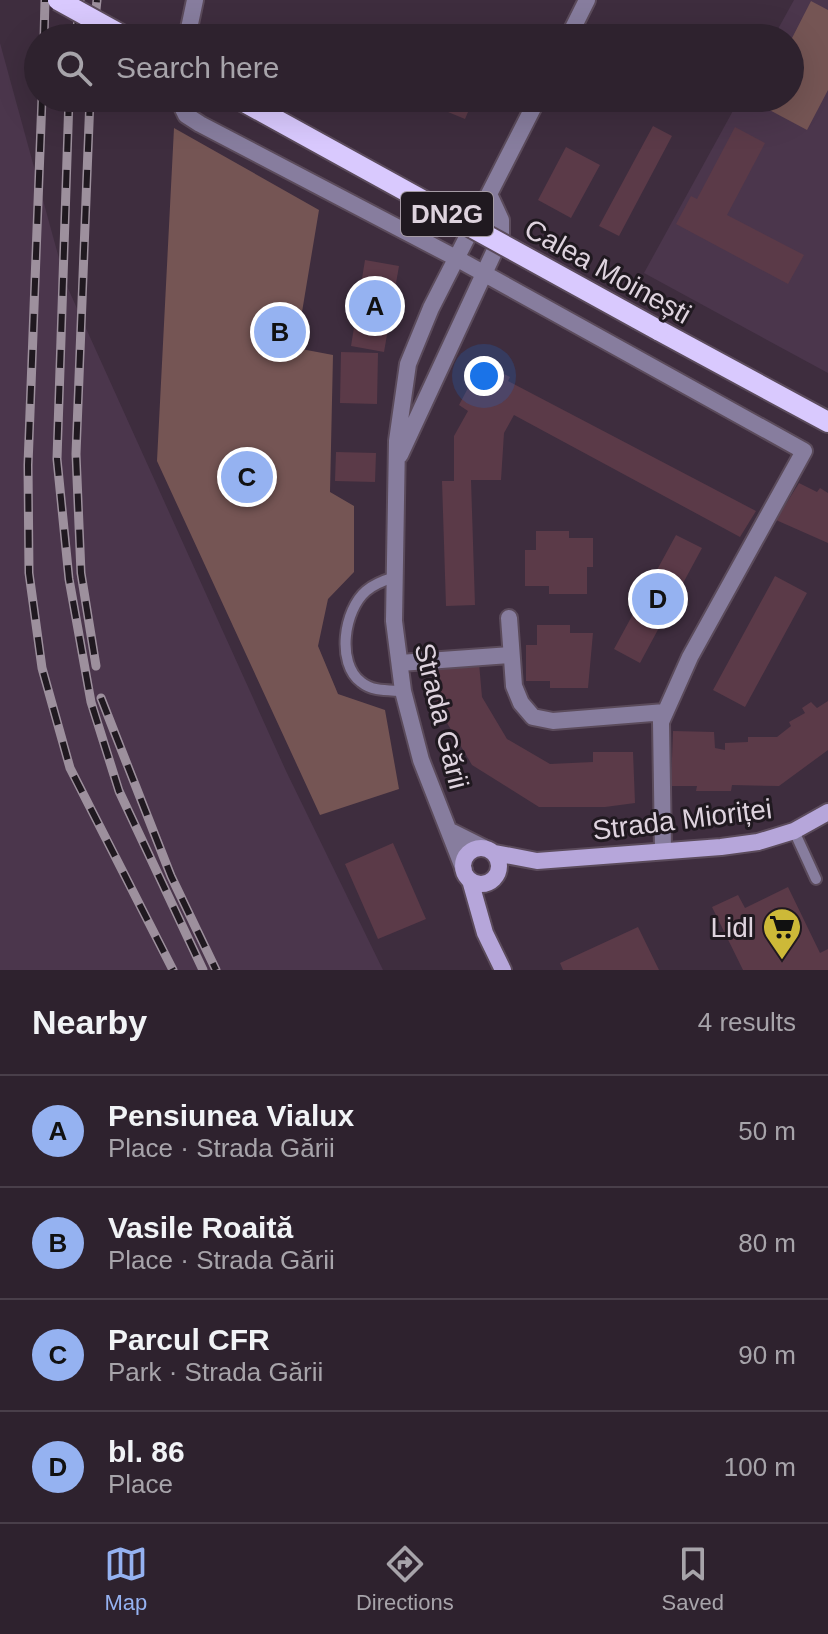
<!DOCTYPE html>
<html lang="en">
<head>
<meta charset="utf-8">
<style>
  :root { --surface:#2e222e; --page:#3a2f3a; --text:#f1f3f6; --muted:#a7a4aa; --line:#493f4a; --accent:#95b2f1 }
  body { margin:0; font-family:Arial,sans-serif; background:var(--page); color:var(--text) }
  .you { position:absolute; left:484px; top:376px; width:28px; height:28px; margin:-20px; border:6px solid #fff; border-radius:50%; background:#1a73e8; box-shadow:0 0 0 12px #1a73e833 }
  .badge { display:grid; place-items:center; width:52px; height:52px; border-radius:50%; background:var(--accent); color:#111; font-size:26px; font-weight:700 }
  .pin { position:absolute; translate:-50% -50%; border:4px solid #fff; box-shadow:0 2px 8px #0006 }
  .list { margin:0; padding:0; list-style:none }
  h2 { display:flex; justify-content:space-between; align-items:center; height:104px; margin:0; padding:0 32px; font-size:34px }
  h2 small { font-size:26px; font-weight:400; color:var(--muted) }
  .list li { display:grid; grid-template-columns:52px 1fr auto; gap:24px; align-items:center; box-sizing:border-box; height:112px; padding:0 32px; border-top:2px solid var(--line) }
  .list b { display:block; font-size:30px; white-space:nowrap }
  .list p { margin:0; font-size:26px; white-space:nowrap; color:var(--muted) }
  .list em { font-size:26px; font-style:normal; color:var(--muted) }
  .icon { flex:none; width:44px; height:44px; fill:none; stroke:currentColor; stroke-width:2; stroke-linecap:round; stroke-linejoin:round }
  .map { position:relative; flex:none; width:828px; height:970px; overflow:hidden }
  .search { position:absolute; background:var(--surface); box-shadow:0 8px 32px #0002; left:24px; right:24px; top:24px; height:88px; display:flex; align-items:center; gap:20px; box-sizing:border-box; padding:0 28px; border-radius:44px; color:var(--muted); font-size:30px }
  .sheet { height:552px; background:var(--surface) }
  nav { display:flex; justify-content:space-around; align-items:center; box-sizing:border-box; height:112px; border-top:2px solid var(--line); background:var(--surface); font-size:22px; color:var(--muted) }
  nav a { display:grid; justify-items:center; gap:4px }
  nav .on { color:var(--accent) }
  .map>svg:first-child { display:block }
</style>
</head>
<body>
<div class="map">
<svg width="828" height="970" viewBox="0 0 828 970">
  <rect width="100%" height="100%" fill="#3e2d3e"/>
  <path fill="#4b364c" d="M794 0H828V373L644 273 740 98H790V38H773Z
    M0 43 66 284 286 771 383 970H0Z"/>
  <path fill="#755554" d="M811 1 828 10V90L807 130 758 104 761 98H790V42Z
    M174 128 319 210 296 348 333 355 330 492 354 506V572L328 599 318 646 338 694 385 710 399 789 320 815 157 461Z"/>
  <path fill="#5b3a48" d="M359 98H389L383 112 357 101Z
    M414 98H474L465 119Z
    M653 126 672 136 619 236 599 226Z
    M735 127 765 143 727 215 804 255 788 284 676 224 691 196 697 199Z
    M566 147 600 165 571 218 538 200Z
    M365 260 399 266 384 352 351 346Z
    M341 352 378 353 377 404 340 403Z
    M496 370 510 377 508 381 756 511 740 537 514 415 504 433 501 480H471L475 605 446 606 442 481H454V436L468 411 459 405 477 371 490 378Z
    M336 452 376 453 375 482 335 481Z
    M799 483 817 492 820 488 828 493V543L776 520Z
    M536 531H569V538H593V567H587V594H549V586H525V550H536Z
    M676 535 702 548 640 663 614 649Z
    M775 576 807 593 745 707 713 690Z
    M537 625H570V633H593L588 688H550V681H526V645H537Z
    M479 663 482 697 507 739 550 764 593 762V752H633L635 803 605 807H539L472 765 437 706 434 665Z
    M828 701V750L779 786 732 785 731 791H696L697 786H671L673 731 714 732 715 748 725 750V743L748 742V737H777L791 726 789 722 805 713 802 708 811 702 817 708Z
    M393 843 426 919 378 939 345 864Z
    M788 887 820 953 828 949V970H743L712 907 738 895 745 908Z
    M638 927 659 970H563L560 963Z"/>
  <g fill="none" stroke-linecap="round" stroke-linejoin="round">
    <g stroke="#5b4b5b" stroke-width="14">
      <path id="service" d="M395 577C385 580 374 584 366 591 344 610 336 663 361 682 373 692 389 690 403 691
        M794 831 816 879"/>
    </g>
    <g stroke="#5b4b5b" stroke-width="20">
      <path id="minor" d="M187 38 195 0
        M568 38 587 0
        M178 98 186 115 200 124 456 258 804 451 690 657 661 722 663 851
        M400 455 501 237V220L489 194
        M509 618 514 686 521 703 533 717 553 721 665 712
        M400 663 511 655
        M452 832 484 848
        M464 870 421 760 403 691 394 621 397 441 408 364 431 308 538 98"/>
    </g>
    <g stroke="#5b4b5b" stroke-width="20">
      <path id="secondary" d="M463 866a18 18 0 1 1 36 0a18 18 0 1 1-36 0Z
        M495 853 537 861 721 847 758 842 794 831 828 812
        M470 880 485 933 503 970"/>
    </g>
    <g stroke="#5b4b5b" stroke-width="24">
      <path id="primary" d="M658 330 828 422"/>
    </g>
    <use href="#service" stroke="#877d9e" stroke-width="10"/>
    <use href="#minor" stroke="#877d9e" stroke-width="16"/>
    <use href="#secondary" stroke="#b6a6da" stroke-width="16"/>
    <use href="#primary" stroke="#d9c9fe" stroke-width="20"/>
    <g stroke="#9d909d" stroke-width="9">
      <path id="rail" d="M44 38 45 0
        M76 38 80 0
        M93 38 97 0
        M42 98 28 465 29 573 42 668 70 768 173 970
        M69 98 57 459 69 579 91 702 119 791 203 970
        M90 98 76 454 81 573 96 666
        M101 698 171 876 216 970"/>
    </g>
    <use href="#rail" stroke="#201920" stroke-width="6" stroke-dasharray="18" stroke-linecap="butt"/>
    <g stroke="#5b4b5b" stroke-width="24" stroke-linecap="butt">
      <path id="primary-bridge" d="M58 0 127 38
        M237 98 658 330"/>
    </g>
    <use href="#primary-bridge" stroke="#d9c9fe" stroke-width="20"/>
  </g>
  <defs>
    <g id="supermarket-pin" transform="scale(2)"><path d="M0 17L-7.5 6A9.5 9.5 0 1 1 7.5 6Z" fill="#cdb938" stroke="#201920"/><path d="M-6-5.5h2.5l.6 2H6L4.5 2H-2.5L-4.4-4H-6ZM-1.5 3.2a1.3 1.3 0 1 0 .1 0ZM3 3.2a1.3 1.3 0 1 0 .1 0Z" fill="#111"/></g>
  </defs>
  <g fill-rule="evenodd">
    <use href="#supermarket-pin" x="782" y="927"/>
  </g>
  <g text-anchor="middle" stroke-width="6" stroke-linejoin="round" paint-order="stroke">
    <rect fill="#201920" stroke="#a59ba5" stroke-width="2" x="401" y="192" width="92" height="44" rx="6"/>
    <g font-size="26" font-weight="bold" fill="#ded3de">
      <text x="447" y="223">DN2G</text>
    </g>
    <g font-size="28" fill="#ded3de" stroke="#201920">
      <text transform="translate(608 271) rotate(29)" y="10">Calea Moinești</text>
      <text transform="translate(442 716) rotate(76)" y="10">Strada Gării</text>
      <text transform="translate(682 819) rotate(-7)" y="10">Strada Mioriței</text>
    </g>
    <g font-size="28" fill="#ded3de" stroke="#201920" text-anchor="end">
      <text x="754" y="937">Lidl</text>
    </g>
  </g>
</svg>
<div class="you"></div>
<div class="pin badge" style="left:375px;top:306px">A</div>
<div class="pin badge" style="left:280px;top:332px">B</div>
<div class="pin badge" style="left:247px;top:477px">C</div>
<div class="pin badge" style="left:658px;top:599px">D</div>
<div class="search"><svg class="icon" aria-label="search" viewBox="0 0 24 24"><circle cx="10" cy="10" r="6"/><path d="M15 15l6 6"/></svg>Search here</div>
</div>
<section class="sheet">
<h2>Nearby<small>4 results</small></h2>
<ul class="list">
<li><span class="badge">A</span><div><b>Pensiunea Vialux</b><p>Place · Strada Gării</p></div><em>50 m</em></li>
<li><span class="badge">B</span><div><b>Vasile Roaită</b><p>Place · Strada Gării</p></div><em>80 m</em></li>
<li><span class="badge">C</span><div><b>Parcul CFR</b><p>Park · Strada Gării</p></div><em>90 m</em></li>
<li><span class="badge">D</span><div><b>bl. 86</b><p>Place</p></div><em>100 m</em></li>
</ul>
</section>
<nav>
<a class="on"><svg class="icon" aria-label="map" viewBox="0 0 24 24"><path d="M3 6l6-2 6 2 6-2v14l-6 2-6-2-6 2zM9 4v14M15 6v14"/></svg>Map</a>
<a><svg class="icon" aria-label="directions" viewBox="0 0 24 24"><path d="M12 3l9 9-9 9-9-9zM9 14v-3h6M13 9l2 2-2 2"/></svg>Directions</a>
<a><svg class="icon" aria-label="saved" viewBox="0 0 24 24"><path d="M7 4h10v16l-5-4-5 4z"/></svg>Saved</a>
</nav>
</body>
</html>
